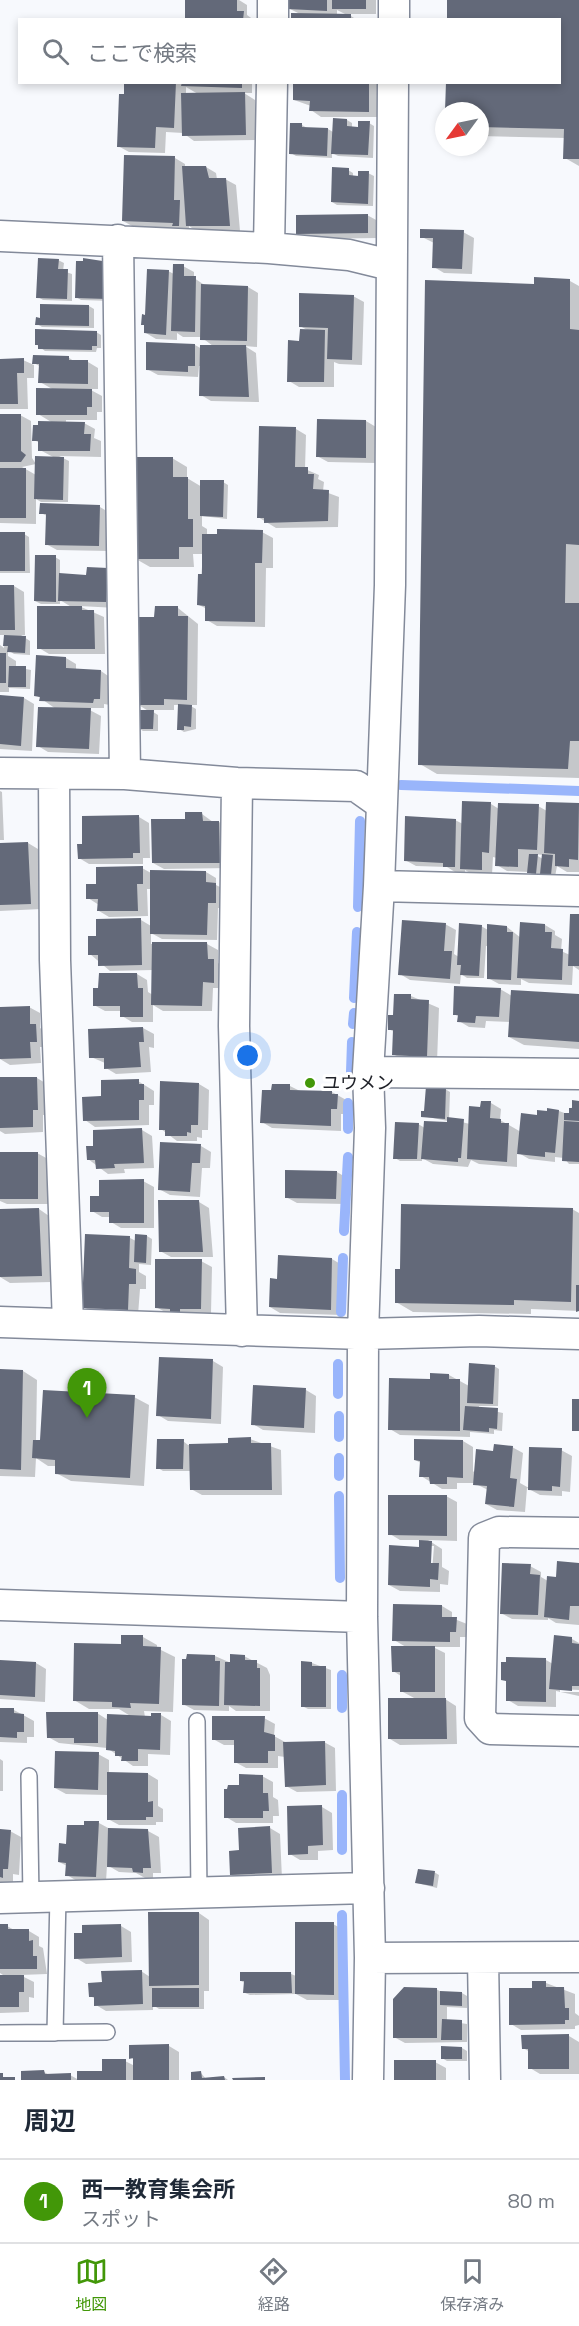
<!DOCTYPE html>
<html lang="ja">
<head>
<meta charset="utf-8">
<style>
  :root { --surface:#fff; --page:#f6f6f7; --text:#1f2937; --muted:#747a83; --line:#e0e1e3; --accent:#429708 }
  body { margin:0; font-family:"Space Grotesk","Noto Sans JP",sans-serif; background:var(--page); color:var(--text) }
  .compass { position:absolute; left:435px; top:102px; width:54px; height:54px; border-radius:50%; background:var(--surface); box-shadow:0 3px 9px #0003; rotate:237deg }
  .you { position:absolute; left:248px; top:1056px; width:21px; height:21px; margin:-15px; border:4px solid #fff; border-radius:50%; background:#1a73e8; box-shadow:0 0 0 9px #1a73e833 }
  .badge { display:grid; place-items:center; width:39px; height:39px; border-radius:50%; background:var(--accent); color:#fff; font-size:20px; font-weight:700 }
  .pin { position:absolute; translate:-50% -50px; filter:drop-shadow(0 2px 3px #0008) }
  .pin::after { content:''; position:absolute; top:32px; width:21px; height:18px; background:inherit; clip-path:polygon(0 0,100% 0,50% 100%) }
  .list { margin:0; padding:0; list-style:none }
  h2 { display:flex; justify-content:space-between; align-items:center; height:78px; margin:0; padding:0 24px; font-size:26px }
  h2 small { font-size:20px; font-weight:400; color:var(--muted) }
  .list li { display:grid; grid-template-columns:39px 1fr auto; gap:18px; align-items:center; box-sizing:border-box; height:84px; padding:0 24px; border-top:2px solid var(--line) }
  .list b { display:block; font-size:22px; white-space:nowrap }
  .list p { margin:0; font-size:20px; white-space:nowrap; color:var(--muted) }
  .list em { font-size:20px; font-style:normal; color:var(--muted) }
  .icon { flex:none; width:33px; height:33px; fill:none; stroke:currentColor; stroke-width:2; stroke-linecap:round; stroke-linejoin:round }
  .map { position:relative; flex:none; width:579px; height:2080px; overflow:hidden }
  .search { position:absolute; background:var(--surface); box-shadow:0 3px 9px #0003; left:18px; right:18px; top:18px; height:66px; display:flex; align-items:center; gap:15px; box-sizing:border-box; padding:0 21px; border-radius:0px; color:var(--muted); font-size:22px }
  .sheet { height:162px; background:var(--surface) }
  nav { display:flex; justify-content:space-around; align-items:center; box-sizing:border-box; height:84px; border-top:2px solid var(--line); background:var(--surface); font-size:16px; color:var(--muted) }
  nav a { display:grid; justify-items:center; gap:3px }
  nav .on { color:var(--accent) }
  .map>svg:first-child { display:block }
</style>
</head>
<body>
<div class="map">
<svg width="579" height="2080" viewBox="0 0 579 2080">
  <rect width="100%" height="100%" fill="#f7f9fd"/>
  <path fill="#0003" fill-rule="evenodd" d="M187 0H239L247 5V15L254 20H186Z
    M290 0H376V14H348L357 20H292L300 14 290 9ZM337 10 347 15H337Z
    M449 0H579V166L565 158 566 138 480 136V111H447L560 82V20Z
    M126 82H250L252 84V93H244L255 100 256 140 194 141 183 133 166 132 165 153 129 152 118 146ZM186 87 198 94 186 95Z
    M294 82H377L379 117H321L311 110V106L294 100Z
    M347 120 352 123V128H360L369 123 374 126 373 158 338 156 332 153V158L296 156 291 153 302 125 307 128 328 129 333 132Z
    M175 158 185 164V167H206L216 173 217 179H225L236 185 240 231 198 232 189 226V231L179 228 134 227 123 221Z
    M348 170 353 173V177L368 173 374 176 373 206 337 205 332 202Z
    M367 215 378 221V238L308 239 297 233Z
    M463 232 474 238 472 274 444 273 434 267V243L422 237Z
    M58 260 64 263 63 271 72 274V301L43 300 38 297Z
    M94 260 99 262 112 301 81 300 76 297 77 262Z
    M183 266 194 272V278L206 286 248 287 258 293 257 347 245 346 256 353 259 402 211 401 201 395V366H199L198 377 158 375 147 369 195 345 202 349 213 346 201 337H183L177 333V340L156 339 146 333V316L168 271 174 274Z
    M570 281 579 286V778L437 774 420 764 536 285Z
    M353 296 364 302 362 365 339 364 334 362V387H299L289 381 301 342 309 331 300 326Z
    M89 306 94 309V328L42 327 37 324 41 319Z
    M96 332 101 335V348H97L96 352 45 351 36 344Z
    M68 357 75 362H88L98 368V389H89L102 396V412H97V420H66V423H84L95 429 94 438 101 441V457L59 456 69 461 68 502H41L36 499V524L0 523V414L20 415 31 421 32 458 36 464 22 467 36 475 55 458 40 450V443L34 440 53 423 38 414 54 390 40 382 41 367 34 363Z
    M0 360H23L34 365V378H27L28 409H0Z
    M366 421 376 427V463L328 462 317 456Z
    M296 429 306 435 305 469 319 475 318 479 324 482 323 491 339 497 338 527 276 528 258 517Z
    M172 458 187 467V478L202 487 223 482 228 485 227 519 202 516V526L207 529V535L262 532 273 538V568H266L265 627 217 626 207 620V609L199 605 203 554H193L194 567H150L136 559Z
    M100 507 110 513 109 551 57 550 46 544 47 516 41 513Z
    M0 534H24L29 537 30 573H0Z
    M55 557 60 560V575L88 576 107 569 117 608 79 606 104 617 105 654H49L39 648 73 608 60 600V604H41L35 601Z
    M0 586H14L24 592 25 635H21L30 641V655L14 654 8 650V656L16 661V667L31 670 30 689 9 688V692H0V645L4 648 5 635H0Z
    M178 608 198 624 197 705H189L196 709V729L184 732 179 729V705H174V710H150L158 715V731H143L138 728 150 712 137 704Z
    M66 658 76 664V670L101 671 111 678 110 705 104 704V708H86L101 716 99 754 48 752 38 746 56 709 36 695Z
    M0 697 24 698 34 704 32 751 0 749Z
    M0 791 2 792 4 840H0Z
    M547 803 579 804V872H567L557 866 555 877 541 873V876H534L529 872 507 871 497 865V858L493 857 492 875 472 874 465 870V873L455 872 447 867 416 866 405 860 455 820 463 824 491 804 499 809 538 806 547 811ZM534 854 544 855 543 859Z
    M202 814 213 822H219L229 828 230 868 164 869 153 863 187 820Z
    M139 817 149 823 150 858H143V864H89L79 858Z
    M28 843 38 849 41 909 0 911V845Z
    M142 868 151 873 206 872 216 878V885L226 890V908H218L217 940 162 939 151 933V944H207L218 950V963L225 967 224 988H213L212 1011H163L153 1005V1022H132L122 1016V1011H105L94 1005 137 974 147 980 148 992 153 995V970L110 971 90 954 98 938 141 920 151 926V889H147L148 916 109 917 99 911V905L88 898 97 886Z
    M579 916V970L573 966 572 985 529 983 521 979V985L499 984 488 978V946H486L484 978H467L461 974 460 984 410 980 400 974 445 924 456 930 454 954 459 957 481 926 488 930 507 927 521 938 545 925 555 931V935L562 939 561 951 570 955Z
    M500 989 512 996H579V1049L524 1045 509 1037 510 1022 486 1021 485 1028 469 1027 459 1021V1017L454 1014Z
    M395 995 411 996 439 1008 437 1062 404 1060 393 1054 394 1032 389 1029 394 1016Z
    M29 1007 40 1013V1028L46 1032 47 1047H40L41 1063 10 1065 0 1059V1008Z
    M143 1028 154 1034V1048L149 1047 151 1072 116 1074 106 1068 105 1063 91 1057 89 1031Z
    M37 1078 47 1084 48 1115H43V1132L5 1134 0 1131V1079Z
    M138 1081 154 1091V1105H149V1125L95 1127 85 1120 103 1098Z
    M199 1084 209 1090 208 1130H202V1138L197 1137V1141H177L161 1129Z
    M290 1086 300 1091 332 1092 348 1101 347 1114H341V1131L272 1128 262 1122 273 1092Z
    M445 1089 450 1092 449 1119 470 1124 482 1108 491 1103 501 1109 500 1120 521 1132 539 1116V1111H559L570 1115 573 1102H579V1164H569L564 1158 555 1157V1162L529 1159 517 1152V1167L479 1164 471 1160 468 1167 433 1164 422 1158V1161H400L395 1158 418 1124 425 1128 448 1124V1121L422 1116Z
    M142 1130 152 1136 154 1168 124 1169 125 1173 108 1174 88 1159 95 1147Z
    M201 1146 211 1152 210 1168H202L200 1197 170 1195 159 1189Z
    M0 1153H37L48 1159V1204H7L0 1201Z
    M337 1172 347 1178 346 1204 297 1203 286 1197Z
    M143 1181 154 1187V1228H121L111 1222V1217H102L92 1211 100 1198Z
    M199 1202 209 1208 213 1257H171L160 1251Z
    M39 1209 49 1216 52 1282 10 1283 0 1277V1211Z
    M572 1209 579 1213V1311L531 1309V1314L413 1312 396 1302Z
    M147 1236 152 1239 151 1265 139 1264V1272L146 1276V1289H140L138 1315 94 1313 84 1307 130 1238 136 1241Z
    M332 1259 342 1265 341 1315 280 1313 270 1307 278 1280Z
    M201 1261 212 1267 211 1314 167 1313 156 1307Z
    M161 1358 213 1361 223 1367 221 1424 168 1421 158 1415Z
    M494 1366 499 1369 498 1406H479V1408L503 1413 502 1431 494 1430V1434L470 1432V1437L400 1435 390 1429 431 1380 449 1375 469 1386Z
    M0 1371H23L37 1380 36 1441 42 1442 134 1397 149 1405 144 1486 71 1481 56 1473 57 1466H48L36 1458 35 1477 0 1476Z
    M255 1387 306 1390 316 1396 315 1433 263 1430 253 1424Z
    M250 1439 281 1450 282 1495H202L191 1489V1471H163L158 1468 183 1441 188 1445 230 1444Z
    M463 1441 473 1447V1472L495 1452 512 1447 523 1453 520 1483 529 1488 561 1450 572 1456 570 1492 562 1491V1496L540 1495 527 1488 525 1512 497 1510 486 1504 488 1490 474 1483H457V1489H442L421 1476V1463L415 1460Z
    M446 1496 457 1502V1541L428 1540 442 1549V1567L449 1571 448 1585 440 1584V1592L400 1591 389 1585 420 1548 421 1540H400L390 1534ZM431 1546H434L432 1571H429Z
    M579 1564V1625L556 1623 548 1618V1620L512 1619 501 1613 530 1566 541 1572V1577L548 1581Z
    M442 1606 452 1612V1618L467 1624 466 1637H460V1647H433L445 1653V1699L456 1706 457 1744 400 1745 390 1739 416 1699 401 1691V1676L393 1671 406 1647 394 1640Z
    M143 1637 157 1645V1648L175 1657 173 1712 144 1711 145 1717 161 1715 171 1721 170 1755 148 1754V1766H133L107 1748 59 1743 48 1737 97 1713 108 1720 132 1717 119 1709H89L74 1700 122 1646Z
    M572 1639 579 1643V1690L560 1689V1692H579V1696L556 1691V1707L518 1706 508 1700V1682L503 1679 546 1660 553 1664Z
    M215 1656 231 1663 244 1656 267 1668 270 1675V1711H236L229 1706V1711L194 1710 183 1704Z
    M0 1661 36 1663 46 1669 45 1702 0 1699Z
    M312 1663 331 1670V1709H308L302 1706Z
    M0 1709 14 1710 34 1721V1737H27V1743L0 1742Z
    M264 1718 275 1724 274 1736 285 1742H324L335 1748 336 1791 297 1792 286 1786 285 1757 278 1756V1768H246L235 1762V1745H224L213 1739Z
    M98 1754 109 1760V1774H148L158 1780V1806L163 1809V1822H156V1825H119L108 1819V1795L66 1794 55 1788Z
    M0 1759 3 1761V1791H0Z
    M262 1776 273 1782V1797L278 1800 279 1816H273V1823H236L226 1817 241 1786Z
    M322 1807 332 1813 333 1850 318 1851V1860H300L290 1854Z
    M86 1822 99 1823 110 1829 148 1831 159 1837 161 1873H153V1878H145L136 1873 119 1872 107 1865 106 1882 77 1881 67 1875V1866L59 1862 67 1845 85 1827Z
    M270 1828 280 1834 282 1879 242 1881 231 1875 241 1852Z
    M0 1830 10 1831 21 1837 19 1875 13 1874V1883L5 1882V1887H0Z
    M434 1872 439 1875 437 1888 417 1883Z
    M199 1913 209 1920V1991H204V2009H159L153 2005V2010L106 2011 96 2005V1999L90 1996 103 1984 141 1971 150 1977Z
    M333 1924 344 1930V2000H307L296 1994 250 1995 245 1993V1983L241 1981 291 1974 296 1976Z
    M0 1926H7L16 1931H29L39 1937V1946L43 1948 47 1974 20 1975 34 1982V1998L29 1997V2012L0 2013V1977H6L0 1973Z
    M121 1926 131 1932 132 1962 86 1964 76 1958 84 1934Z
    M546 1983 575 1994V2013L579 2016V2025L575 2026V2029L521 2030 511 2024 534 1989Z
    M436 1989 443 1993H462L467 1996V2008L447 2007V2021L467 2024V2042L405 2043 394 2037Z
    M569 2036 579 2042V2074H540L530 2068V2052L523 2048Z
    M169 2046 179 2052V2080H22L44 2072 51 2076 70 2075 79 2080 104 2073 125 2061 135 2066V2060L131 2058Z
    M462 2048 467 2051V2061H447L442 2058Z
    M435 2062 446 2068V2080H396Z
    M201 2073 206 2079 224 2077 228 2080H193Z"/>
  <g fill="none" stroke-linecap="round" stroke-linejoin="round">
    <path stroke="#99b5fb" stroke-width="10" d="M401 785 579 791
      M358 907 360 821
      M354 998 357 932
      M353 1024 354 1013
      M351 1072 352 1042
      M348 1129V1103
      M344 1231 348 1157
      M341 1312 343 1258
      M338 1394V1364
      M339 1437V1416
      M339 1458V1476
      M339 1496 340 1578
      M342 1708V1675
      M342 1850V1795
      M342 1915 345 2080"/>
  </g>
  <path fill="#636979" d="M185 0H237V11H244L243 20H185Z
    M288 0H327V11L288 9Z
    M332 0H366V9H332Z
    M447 0H579V159H563L564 129 480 127V111H445L446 82H560V20H447Z
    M291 13 351 14V20H291Z
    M124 82H176L174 128 156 127 155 148 117 147 119 94H124Z
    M182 82H242V88L181 86Z
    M293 82H369V112L309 111 310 101 293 100Z
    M245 92 246 135 182 136 181 93Z
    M333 118 347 119V126L358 127V121H370L368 155 331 154Z
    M290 123H302V127L328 128 327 156 289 154Z
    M124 155 175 156 174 200H180L179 226H172L173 223 122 221Z
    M182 166H206L209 178H226L230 226H186Z
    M332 167 349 168V175L358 176V171H369L368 204 331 202Z
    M368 214V233L296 234V215Z
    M420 229 464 230 462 269 432 268 433 238H420Z
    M38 258 59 259 58 269H68L67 299 36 298Z
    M83 258 109 262 107 299 75 298 76 261H83Z
    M173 264H184V276H196L195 332 171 331Z
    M147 269 169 270 166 335 144 333V325H141L142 314 145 315Z
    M534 277 570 279V329L579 330V545L566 544 565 603H579V741H570L568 769 418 765 425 280 534 284Z
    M201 284 248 286 247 341 200 340Z
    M299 293 354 295 352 360 327 359 328 328 299 327Z
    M40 304 89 305V326L35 325 36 317 40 318Z
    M35 329 97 331V346H92V350L38 349V345H35Z
    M300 329 325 330 324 382H287L288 340 299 341Z
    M146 342 195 344V366H188V372L146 370Z
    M200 345H246L249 397 199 396Z
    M33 355 69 356V360H88V384L38 383 39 364H32Z
    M24 358V373H17L18 404H0V359Z
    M36 388 92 389V407H87V415H36Z
    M0 414H21V451L26 455 21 462H0Z
    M317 419 366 420V458L316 457Z
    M38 421 85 422 84 434H91L90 451H38V441H32L33 425H38Z
    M259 426 296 427 295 467H308V474H314L313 489 329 490 328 521 264 523V518H257Z
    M35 456 64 457 63 500 34 499Z
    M133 457H173V477H188V519H193V547H179V559H134Z
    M0 468H26V518H0Z
    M200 480H224L223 517 200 516Z
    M40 503 100 505 99 546 45 545 46 514H39Z
    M217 529 263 530 262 563H255V622L205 621V606L197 605 198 574H202V534H217Z
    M0 532H25V571H0Z
    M35 555H56V602L34 601Z
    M87 567 108 568 106 602 58 601 59 573 86 575Z
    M0 585H14L15 630H0Z
    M37 606H82V610H94L95 649H37Z
    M155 606H178V616H188L187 700 164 699V705H135L137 617H154Z
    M4 635 26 636 25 653 7 652 8 646H3Z
    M0 653H6V683H0Z
    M36 655 66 657V668L101 670 100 699H94L93 703 39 701 40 697 34 696Z
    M9 666H26V687H8Z
    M0 695 24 697 21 746 0 744Z
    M178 704 192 705 191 727 184 726V730H177Z
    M38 707 91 708 89 749 36 747Z
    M136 710H154L153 729H136Z
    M462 801 491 802 489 853 482 852V870L460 869Z
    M546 802 579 803 578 860 569 859V867L555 866V854L544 853Z
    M498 803 539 804 537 850 518 849V867L495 866Z
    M185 812H202L203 821H219L220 863H152L151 819H185Z
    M139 815 140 853H133V858L78 859 77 844H82V816Z
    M405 816 456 819 455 867H443V863L404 861Z
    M28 842 31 904 0 905V843Z
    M529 854H538L536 874 527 873Z
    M542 854 553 855 551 875 540 874Z
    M143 866V884H137L138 911H97L98 899H86V884H96V867Z
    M150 870 206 871V882L216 883V903H208L207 935 150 934Z
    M570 914H579V966H568Z
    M141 918 142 965 98 966V955H88V936H96V919Z
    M402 920 446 923 444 951H452L450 979 398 975Z
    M520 922 545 924V932H552L551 948 563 949 562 980 517 978Z
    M459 923 482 925 479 976 460 975 461 965H457Z
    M487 924 507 926V932H513L511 980 487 979Z
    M152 942H207L208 959H214V983L203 982 202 1006 151 1005Z
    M99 973H137L138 988H143V1017H120V1006H93V988H98Z
    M454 986 501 988 499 1017 476 1016 475 1023 457 1022 458 1015H453Z
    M511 990 579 994V1042L508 1037Z
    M394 994H411V999L429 1000 427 1057 392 1055 393 1030H388V1015H393Z
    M30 1006V1024H36L37 1042H30L31 1058 0 1059V1007Z
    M143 1027 144 1042H139L141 1067 104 1069V1058H89L88 1029Z
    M0 1077H37L38 1110H33V1127L0 1128Z
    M139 1079V1084H144V1100H139V1120L83 1121 82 1097 101 1096V1080Z
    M160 1081 199 1083 198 1125H191V1133L187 1132V1136H165V1130H159Z
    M272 1084H290V1090L332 1091V1094H338L337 1109H331V1126L260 1123 262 1090H271Z
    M426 1086 446 1088 445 1119 421 1117V1111H424Z
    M572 1100 579 1101V1121L564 1120V1113H569V1108H572Z
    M481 1101H491L490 1118 501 1119V1123H509L507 1162 467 1159 469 1106 480 1107Z
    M547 1108 559 1110 555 1153 545 1152V1157L517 1154 521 1113 537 1115V1110L547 1111Z
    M447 1117 464 1119 461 1158H458V1162L421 1159 424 1121 447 1122Z
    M564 1121 579 1122V1162L562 1161Z
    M395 1122 419 1123 417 1159H393Z
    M142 1128 144 1163 114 1164 115 1168 96 1169 95 1160H87L86 1146H93V1130Z
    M160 1142 201 1144 200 1163H192L190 1192 158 1190Z
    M0 1152H38V1199H0Z
    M285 1170 337 1171 336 1199 285 1198Z
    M144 1179V1223H109V1212H90V1196H99V1180Z
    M158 1200H199L203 1252H159Z
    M401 1204 573 1208 571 1302 514 1300V1305L395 1303V1269H400Z
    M39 1208 42 1276 0 1277V1209Z
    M85 1234 130 1236 129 1268 136 1269V1284H129L128 1310 82 1308Z
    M135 1234 147 1235 146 1263 134 1262Z
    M278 1255 332 1258 331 1310 269 1307 270 1278 277 1279Z
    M155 1259H202L201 1309H180V1315H170V1309L155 1308Z
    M576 1285H579V1311L576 1312Z
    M159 1357 213 1359 211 1419 156 1416Z
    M469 1363 495 1365 493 1404 467 1403Z
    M0 1369 23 1370 21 1470 0 1469Z
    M430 1373 449 1374V1379H460V1431L388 1430 389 1378 430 1379Z
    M253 1385 306 1388 304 1428 251 1425Z
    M43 1390 135 1395 130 1478 55 1474V1460L32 1458 33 1440H40Z
    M572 1399H579V1431H572Z
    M465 1406 498 1408 497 1429 489 1428V1432L463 1430Z
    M251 1437V1443H271L272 1490H190L189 1444 228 1443V1438Z
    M157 1439H184L183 1469H156Z
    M414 1439 463 1440V1478L447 1477V1484H430L429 1477H419L420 1461 414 1460Z
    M494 1444 513 1446 510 1478 517 1479 514 1507 485 1504 487 1486 473 1485 476 1449 493 1451Z
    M529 1447 562 1448 560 1487 552 1486V1491L528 1490Z
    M388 1495H447V1536L388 1535Z
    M419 1540 432 1541 431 1563H439L438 1580 430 1579V1587L388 1585 389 1545 419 1547Z
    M557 1561 579 1563V1606H570L569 1620 544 1617 547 1576 556 1577Z
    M502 1563 531 1564 530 1574 540 1575 538 1615 500 1614Z
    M393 1604 442 1605V1617H457L456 1632H450V1642L392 1641Z
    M121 1635H143V1646L161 1647 159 1704 130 1703 131 1708 112 1707V1702L73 1701 74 1643 121 1644Z
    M554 1635 572 1637V1643L579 1644V1686H572V1691L549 1689Z
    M391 1646H435V1692H400V1672H392Z
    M187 1654 215 1655V1661H220L219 1706 182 1705V1659H186Z
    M230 1654 245 1655V1660H257V1668H260V1706L224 1705 225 1662H230Z
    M506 1657 546 1658V1702L506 1701V1681L501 1680V1662H506Z
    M0 1660 36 1662 35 1697 0 1695Z
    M301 1661 312 1662V1666H326V1707H301Z
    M388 1698H446L447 1739H388Z
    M0 1708H14V1713L24 1714V1732H17V1738L0 1737Z
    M46 1712H98V1743H74V1738H47Z
    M151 1713H161L160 1750 138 1749V1761H121L122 1756H115V1751L106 1750 107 1714 151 1716Z
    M212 1716H265L264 1732 275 1735V1751H268V1763H234V1740H212Z
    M325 1741 326 1785 285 1787 283 1742Z
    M55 1751 99 1752 98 1790 54 1788Z
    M107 1772 148 1773V1802L153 1801V1817H146V1820H107Z
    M239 1774 263 1775V1793H268L269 1811H263V1818H224V1789H227L228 1785H239Z
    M322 1805 323 1845 308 1846V1854L288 1855 287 1806Z
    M84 1821H99L96 1877 65 1876 66 1863 58 1862 59 1843 66 1844 67 1825H84Z
    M270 1826 272 1873 230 1875 229 1851 239 1850 238 1828Z
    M108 1828 148 1829 151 1868H143V1873L133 1872 132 1868 107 1867Z
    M0 1829 11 1830 8 1869H3V1878L0 1877Z
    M418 1869 435 1871 433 1886 415 1883Z
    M148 1912H199V1985L149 1986Z
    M295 1922H334V1995L295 1994Z
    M0 1924H8V1929H29V1941L33 1940V1956H37V1969H0Z
    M121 1924 122 1957 74 1959V1933H82V1925Z
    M142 1970 143 2004 94 2006V1997H89L88 1983 102 1982 101 1971Z
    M240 1972H291L292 1993H243L244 1981H240Z
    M0 1975H24V1992H19V2007H0Z
    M532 1981H546V1987H564L565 2008H569V2020H565V2024L509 2025V1988H532Z
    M404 1987 437 1988V2038H393V1999Z
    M152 1988H199V2007H152Z
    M440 1991 462 1992V2006L440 2005Z
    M442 2019 462 2020V2040H441Z
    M569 2034V2069H528V2049H522L521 2035Z
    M169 2044V2080H133V2058L129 2059V2045Z
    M441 2046 462 2047V2059H441Z
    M102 2059H126V2080H77V2071H102Z
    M394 2060H436V2080H394Z
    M44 2070 45 2074 71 2073V2080H21V2071Z
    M201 2071 202 2078 224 2076 225 2080H191V2072Z
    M0 2073H3V2077H15V2080H0Z
    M265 2077V2080H233L232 2078Z"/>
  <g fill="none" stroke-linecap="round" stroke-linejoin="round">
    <g stroke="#838a9a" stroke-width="18">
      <path id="service" d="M197 1721 199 1893
        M29 1776 31 1897
        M0 2033 107 2032
        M55 2033 58 1896"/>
    </g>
    <g stroke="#838a9a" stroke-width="33">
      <path id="minor" d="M273 20V0
        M394 20V0
        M0 236 269 248 349 255 390 265
        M118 240 125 774
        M269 248 272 82
        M0 773 125 774 237 783 356 786 380 803
        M54 775 55 960 68 1324
        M237 783 234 1026 242 1331
        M379 886 579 891
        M368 1072 579 1074
        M0 1322 363 1334 479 1331 579 1334
        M579 1533 499 1532 484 1538 480 1718 490 1729 579 1731
        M0 1605 362 1617
        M0 1898 369 1888
        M370 1958 579 1957
        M483 1958 485 2080
        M368 2080 370 1958 362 1617 363 1334 370 1128 368 1072 379 886 390 585 393 82"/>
    </g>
    <use href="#service" stroke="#fff" stroke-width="15"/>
    <use href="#minor" stroke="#fff" stroke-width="30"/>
  </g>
  <circle fill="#429708" stroke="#fff" stroke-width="2" cx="310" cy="1083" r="6"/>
  <g text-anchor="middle" stroke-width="6" stroke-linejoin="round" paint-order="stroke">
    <g font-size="18" fill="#202229" stroke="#fff" text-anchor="start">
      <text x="322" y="1089">ユウメン</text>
    </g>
  </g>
</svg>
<svg class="compass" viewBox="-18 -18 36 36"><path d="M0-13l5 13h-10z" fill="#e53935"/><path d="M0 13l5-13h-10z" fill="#747a83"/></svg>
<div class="you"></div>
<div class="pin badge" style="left:87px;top:1418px">1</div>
<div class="search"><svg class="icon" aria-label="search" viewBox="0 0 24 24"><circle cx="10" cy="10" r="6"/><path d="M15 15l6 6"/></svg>ここで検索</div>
</div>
<section class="sheet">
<h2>周辺<small></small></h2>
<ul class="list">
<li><span class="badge">1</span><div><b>西一教育集会所</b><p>スポット</p></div><em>80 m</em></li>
</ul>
</section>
<nav>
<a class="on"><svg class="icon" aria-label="map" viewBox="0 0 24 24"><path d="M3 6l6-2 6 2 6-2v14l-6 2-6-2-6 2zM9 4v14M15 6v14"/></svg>地図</a>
<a><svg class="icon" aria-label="directions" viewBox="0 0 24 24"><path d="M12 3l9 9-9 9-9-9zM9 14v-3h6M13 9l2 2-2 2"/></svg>経路</a>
<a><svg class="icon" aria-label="saved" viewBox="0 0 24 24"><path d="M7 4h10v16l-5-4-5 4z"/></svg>保存済み</a>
</nav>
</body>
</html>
